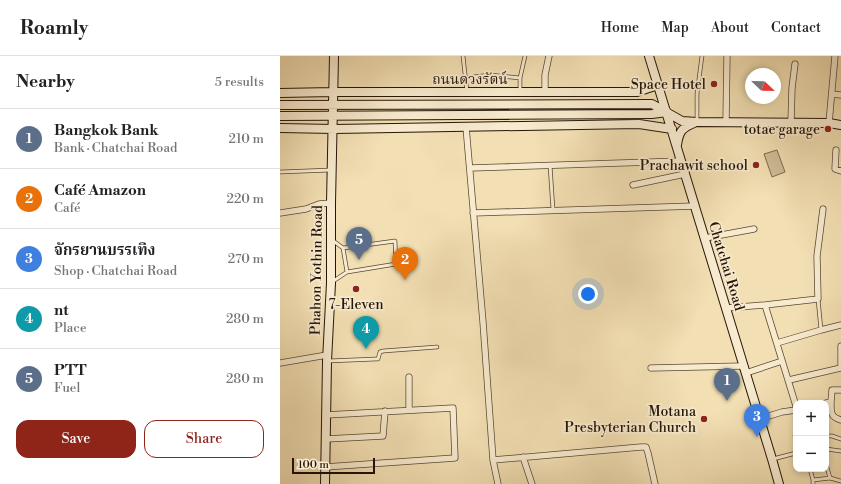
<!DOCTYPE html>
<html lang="en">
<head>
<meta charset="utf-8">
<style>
  :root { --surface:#fff; --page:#f6f6f6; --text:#202124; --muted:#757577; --line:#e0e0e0; --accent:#8f2418 }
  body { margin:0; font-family:"Libre Bodoni","Noto Serif Thai",serif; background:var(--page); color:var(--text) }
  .controls { position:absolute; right:12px; bottom:12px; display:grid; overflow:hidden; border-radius:8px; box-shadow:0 2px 6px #0003 }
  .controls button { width:36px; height:36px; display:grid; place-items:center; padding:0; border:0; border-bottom:1px solid var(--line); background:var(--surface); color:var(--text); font:20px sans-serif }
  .compass { position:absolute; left:465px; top:12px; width:36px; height:36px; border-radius:50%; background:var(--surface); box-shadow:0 2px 6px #0003; rotate:113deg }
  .scale { position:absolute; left:12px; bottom:10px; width:83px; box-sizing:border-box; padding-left:4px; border:2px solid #261608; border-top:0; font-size:11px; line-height:14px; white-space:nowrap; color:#261608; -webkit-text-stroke:3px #f7eace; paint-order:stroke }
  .you { position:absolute; left:308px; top:238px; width:14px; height:14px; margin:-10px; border:3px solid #fff; border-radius:50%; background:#1a73e8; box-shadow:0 0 0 6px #1a73e833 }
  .badge { display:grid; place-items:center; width:26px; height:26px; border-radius:50%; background:var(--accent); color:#fff; font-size:13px; font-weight:700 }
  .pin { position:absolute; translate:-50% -33px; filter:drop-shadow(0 1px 2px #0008) }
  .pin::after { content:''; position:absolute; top:21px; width:14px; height:12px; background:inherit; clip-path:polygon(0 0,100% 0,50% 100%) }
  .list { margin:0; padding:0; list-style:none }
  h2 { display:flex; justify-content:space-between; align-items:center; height:52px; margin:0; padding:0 16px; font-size:17px }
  h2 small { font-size:13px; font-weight:400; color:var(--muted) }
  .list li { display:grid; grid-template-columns:26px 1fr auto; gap:12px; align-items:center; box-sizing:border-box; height:60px; padding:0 16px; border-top:1px solid var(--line) }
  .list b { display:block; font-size:15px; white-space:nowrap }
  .list p { margin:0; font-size:13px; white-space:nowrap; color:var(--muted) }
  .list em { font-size:13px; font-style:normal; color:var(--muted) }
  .actions { display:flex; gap:8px; padding:12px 16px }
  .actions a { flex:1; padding:9px 0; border:1px solid var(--accent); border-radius:12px; text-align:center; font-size:14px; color:var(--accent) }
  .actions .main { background:var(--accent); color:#fff }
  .map { position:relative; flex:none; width:561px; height:428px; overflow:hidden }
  header { display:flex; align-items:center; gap:24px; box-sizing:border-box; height:56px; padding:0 20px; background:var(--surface); border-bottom:1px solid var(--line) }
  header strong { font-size:19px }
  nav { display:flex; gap:22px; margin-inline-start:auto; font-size:14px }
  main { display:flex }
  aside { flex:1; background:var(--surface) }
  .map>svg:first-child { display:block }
</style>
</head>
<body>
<header>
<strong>Roamly</strong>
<nav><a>Home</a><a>Map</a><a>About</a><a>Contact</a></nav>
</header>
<main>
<aside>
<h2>Nearby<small>5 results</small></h2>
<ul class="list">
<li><span class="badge" style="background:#5c6f8a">1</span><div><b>Bangkok Bank</b><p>Bank · Chatchai Road</p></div><em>210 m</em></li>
<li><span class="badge" style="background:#e8710a">2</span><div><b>Café Amazon</b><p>Café</p></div><em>220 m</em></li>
<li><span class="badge" style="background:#3f7fe0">3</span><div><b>จักรยานบรรเทิง</b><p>Shop · Chatchai Road</p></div><em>270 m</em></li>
<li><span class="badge" style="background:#0f9aa8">4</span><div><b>nt</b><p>Place</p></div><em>280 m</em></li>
<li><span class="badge" style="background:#5c6f8a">5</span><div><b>PTT</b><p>Fuel</p></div><em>280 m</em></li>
</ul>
<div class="actions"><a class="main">Save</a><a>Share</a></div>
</aside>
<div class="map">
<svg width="561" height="428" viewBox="0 0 561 428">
  <rect width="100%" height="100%" fill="#f2dfb3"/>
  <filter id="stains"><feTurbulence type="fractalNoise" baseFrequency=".005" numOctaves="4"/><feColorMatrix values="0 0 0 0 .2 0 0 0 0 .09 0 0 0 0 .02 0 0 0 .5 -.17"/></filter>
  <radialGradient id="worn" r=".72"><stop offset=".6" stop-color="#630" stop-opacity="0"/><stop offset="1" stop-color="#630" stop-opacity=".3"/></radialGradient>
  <path fill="#cfbd96" stroke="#7a6a4f" d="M497 94 505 116 492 121 484 98Z"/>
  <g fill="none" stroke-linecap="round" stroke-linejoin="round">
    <g stroke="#594833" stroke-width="4.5">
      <path id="lane" d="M183 0 187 36
        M185 22 210 19 240 22
        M240 34V22L245 0
        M417 66V38L422 0
        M270 109 273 154
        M0 116 51 114
        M52 184 63 192 115 185 116 208 67 216 52 226
        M63 192 67 216
        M538 243 541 274
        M48 305 96 303H98L100 296 103 295 157 291
        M516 380H515L516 384
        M546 380H552L561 383
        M546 393 561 395
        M493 403 516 397
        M546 408 550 422
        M530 413 533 424V428
        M533 424 550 422 561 425"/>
    </g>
    <g stroke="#594833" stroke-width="7">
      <path id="street" d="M265 36V19L269 0
        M552 38 561 39
        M446 66 447 0
        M511 66 512 32 515 8
        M549 67 555 0
        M186 71 203 266 213 404 218 428
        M556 94 555 113 561 115
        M190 112 401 105
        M353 129 405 118
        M0 157 26 153 39 148 51 147
        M193 157 415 150
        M425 182 474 173
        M485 249 516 350
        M446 252 485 249 538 243 537 200 543 153
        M497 287 541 274 561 269
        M0 307 47 299
        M371 312 463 310
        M466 317 502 305
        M509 324 561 312V290
        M551 346C551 356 550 361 561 364
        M546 347 551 346 552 334H561
        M129 354V321
        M479 363 502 356 516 354
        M46 383 103 380 105 355
        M243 401 252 428
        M213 404 361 391H366L368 397 375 428
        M45 411 175 402 173 352 46 359"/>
    </g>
    <g stroke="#261608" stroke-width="10">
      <path id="secondary" d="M369 0 492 403 499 428
        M0 37 53 36H357L378 29
        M0 49 372 48 402 65 417 66 549 67 561 69
        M0 60 372 58 387 56
        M0 72 55 73 359 68 392 73
        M397 89C399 75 402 72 414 67
        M45 428 47 305 51 227V147L54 0"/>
    </g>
    <use href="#lane" stroke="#f7eace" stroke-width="3"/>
    <use href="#street" stroke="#f7eace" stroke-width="5.5"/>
    <use href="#secondary" stroke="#f7eace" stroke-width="8"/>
  </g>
  <g fill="#8f2418" stroke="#f7eace" stroke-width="1.5">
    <circle cx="434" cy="28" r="4"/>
    <circle cx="548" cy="73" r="4"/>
    <circle cx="476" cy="109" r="4"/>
    <circle cx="76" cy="233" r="4"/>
    <circle cx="424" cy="363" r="4"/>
  </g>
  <g text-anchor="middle" stroke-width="3.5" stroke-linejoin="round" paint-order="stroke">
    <g font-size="14" fill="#261608" stroke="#f7eace">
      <text x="190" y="28">ถนนดวงรัตน์</text>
      <text transform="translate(447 210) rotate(73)" y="5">Chatchai Road</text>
      <text transform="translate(36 214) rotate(-89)" y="5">Phahon Yothin Road</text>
    </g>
    <g font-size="14" fill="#261608" stroke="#f7eace" text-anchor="end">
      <text x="426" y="33">Space Hotel</text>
      <text x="540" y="78">totae garage</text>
      <text x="468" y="114">Prachawit school</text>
      <text x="76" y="253" text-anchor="middle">7-Eleven</text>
      <text x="416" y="360">Motana<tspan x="416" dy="16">Presbyterian Church</tspan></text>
    </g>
  </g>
  <rect width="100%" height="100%" filter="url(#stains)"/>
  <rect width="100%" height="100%" fill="url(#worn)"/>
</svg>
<div class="controls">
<button>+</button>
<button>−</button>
</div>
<svg class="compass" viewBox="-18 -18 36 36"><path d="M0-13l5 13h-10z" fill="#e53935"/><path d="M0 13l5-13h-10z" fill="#757577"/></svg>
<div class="scale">100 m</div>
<div class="you"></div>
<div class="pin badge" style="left:447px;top:345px;background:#5c6f8a">1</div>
<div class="pin badge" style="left:125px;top:224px;background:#e8710a">2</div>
<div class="pin badge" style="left:477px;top:381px;background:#3f7fe0">3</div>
<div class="pin badge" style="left:86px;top:293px;background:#0f9aa8">4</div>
<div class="pin badge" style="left:79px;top:204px;background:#5c6f8a">5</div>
</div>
</main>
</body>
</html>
